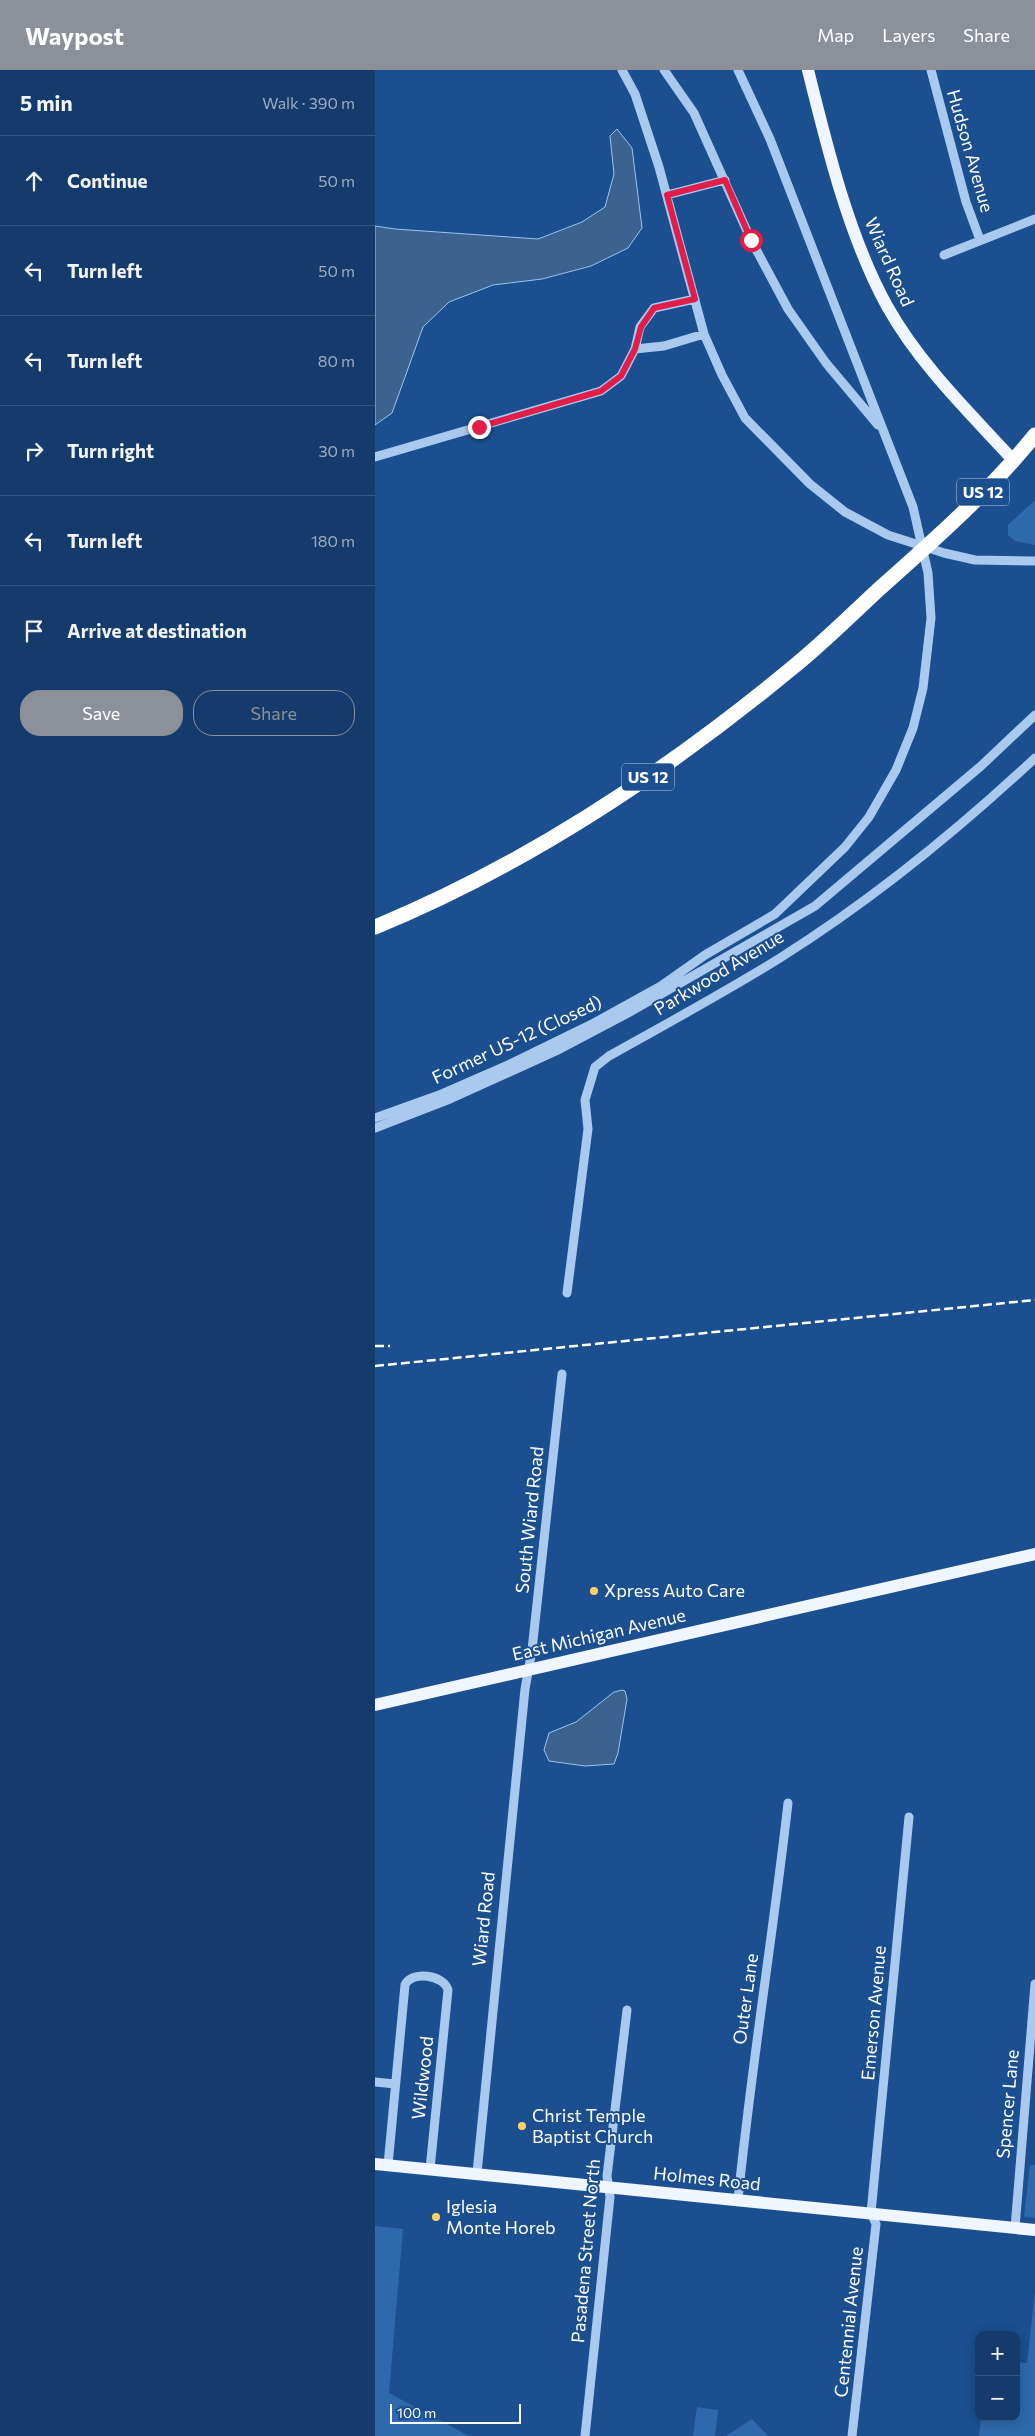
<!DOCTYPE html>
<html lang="en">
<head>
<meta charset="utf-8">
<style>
  :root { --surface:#143b6b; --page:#1d4271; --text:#f1f3f6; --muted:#9dadc1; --line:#33557e; --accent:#8c9099 }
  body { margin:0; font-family:Commissioner,sans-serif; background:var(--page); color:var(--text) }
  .controls { position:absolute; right:15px; bottom:15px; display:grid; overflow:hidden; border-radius:10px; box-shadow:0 2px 12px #0003 }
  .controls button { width:45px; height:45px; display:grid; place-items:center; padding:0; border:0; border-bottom:1px solid var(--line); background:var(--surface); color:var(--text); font:25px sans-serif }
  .scale { position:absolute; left:15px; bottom:12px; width:131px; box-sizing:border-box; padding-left:5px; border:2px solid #fff; border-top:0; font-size:14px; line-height:18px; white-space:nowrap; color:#fff; -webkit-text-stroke:4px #1b4f8f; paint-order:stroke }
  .stop { position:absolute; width:15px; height:15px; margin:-11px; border:4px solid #e11d48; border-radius:50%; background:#fff }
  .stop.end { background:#e11d48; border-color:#fff; box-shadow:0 1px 5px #0008 }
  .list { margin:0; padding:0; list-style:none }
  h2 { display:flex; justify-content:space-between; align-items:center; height:65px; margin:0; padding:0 20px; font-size:21px }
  h2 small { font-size:16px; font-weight:400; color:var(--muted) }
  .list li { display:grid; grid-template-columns:32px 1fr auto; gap:15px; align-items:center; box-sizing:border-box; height:90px; padding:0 20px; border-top:1px solid var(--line) }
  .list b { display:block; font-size:19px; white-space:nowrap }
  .list em { font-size:16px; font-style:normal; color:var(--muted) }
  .actions { display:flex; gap:10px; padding:15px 20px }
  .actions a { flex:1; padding:11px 0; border:1px solid var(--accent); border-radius:20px; text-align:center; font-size:18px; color:var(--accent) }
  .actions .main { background:var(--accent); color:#fff }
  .icon { flex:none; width:28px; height:28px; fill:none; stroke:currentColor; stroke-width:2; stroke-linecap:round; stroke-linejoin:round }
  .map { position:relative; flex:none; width:660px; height:2366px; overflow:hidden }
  header { display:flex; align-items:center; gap:30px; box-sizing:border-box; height:70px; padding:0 25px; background:var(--accent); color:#fff }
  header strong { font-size:24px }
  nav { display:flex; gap:28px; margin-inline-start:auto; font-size:18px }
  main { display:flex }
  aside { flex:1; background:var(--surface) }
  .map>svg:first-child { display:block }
</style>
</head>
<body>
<header>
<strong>Waypost</strong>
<nav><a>Map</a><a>Layers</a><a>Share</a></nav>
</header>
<main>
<aside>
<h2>5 min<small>Walk · 390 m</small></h2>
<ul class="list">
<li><svg class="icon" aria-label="ahead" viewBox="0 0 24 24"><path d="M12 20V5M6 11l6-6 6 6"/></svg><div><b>Continue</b></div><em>50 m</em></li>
<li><svg class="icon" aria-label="left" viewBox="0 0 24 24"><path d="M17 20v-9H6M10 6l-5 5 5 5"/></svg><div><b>Turn left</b></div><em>50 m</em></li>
<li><svg class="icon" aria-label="left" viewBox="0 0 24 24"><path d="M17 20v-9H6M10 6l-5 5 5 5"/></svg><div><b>Turn left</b></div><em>80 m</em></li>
<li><svg class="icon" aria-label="right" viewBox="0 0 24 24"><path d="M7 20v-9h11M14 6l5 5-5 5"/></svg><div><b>Turn right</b></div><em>30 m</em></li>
<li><svg class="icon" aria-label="left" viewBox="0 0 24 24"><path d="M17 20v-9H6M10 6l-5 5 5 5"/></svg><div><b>Turn left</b></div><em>180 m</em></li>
<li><svg class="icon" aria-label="arrive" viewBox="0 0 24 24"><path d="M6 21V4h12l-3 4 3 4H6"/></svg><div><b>Arrive at destination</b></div></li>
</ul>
<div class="actions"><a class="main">Save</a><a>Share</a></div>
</aside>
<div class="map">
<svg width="660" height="2366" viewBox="0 0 660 2366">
  <rect width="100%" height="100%" fill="#1b4f8f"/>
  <path fill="#2e69ad" d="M660 430V475L640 471 633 465V455Z
    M655 2095H660V2148L649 2147Z
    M0 2156 28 2159 14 2323 94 2366H0Z
    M660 2221V2366H604L606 2347H641V2292L652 2293Z
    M322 2337 343 2340 340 2366H318Z
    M377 2349 393 2366H351Z"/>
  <path fill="#3c6290" stroke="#9cc4f0" d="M242 59 257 78 267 158 253 178 216 196 167 209 118 215 74 232 48 257 17 343 0 355V156L20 159 163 169 207 152 230 137 239 104 235 66Z
    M247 1620 250 1621 252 1629 243 1683 239 1694 210 1696 174 1691 169 1680 174 1663 201 1652 239 1622Z"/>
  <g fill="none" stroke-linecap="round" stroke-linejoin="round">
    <path stroke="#a9c9ee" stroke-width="9" d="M247 0 260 24 284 97 329 264 347 305 370 348 435 414 470 442 513 465 569 483 600 490 660 491
      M289 0 319 43 376 170 413 239 451 293 503 355
      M556 0 591 132 605 170
      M292 125 350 110
      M569 185 660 149
      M260 279 265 257 279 238 320 229
      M0 387 226 321 246 306 260 279 289 276 329 264
      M0 1048 64 1025 135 994 219 953 286 916 330 885 400 844 470 777 494 747 521 700 538 658 548 618 556 548 553 503 538 437 395 69 363 0
      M0 1058 75 1029 181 981 253 943 440 836 606 696 660 645
      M192 1223 213 1059 210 1030 220 997 234 986C291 954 349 923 405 888 494 832 584 759 660 688
      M0 2012 20 2014
      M13 2095 30 1915C37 1900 69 1905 73 1920L55 2099
      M102 2103 150 1619 157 1580 187 1304
      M363 2130C376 1997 398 1866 413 1733
      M640 2158 660 1914
      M210 2366 235 2127 232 2106 252 1940
      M477 2366 501 2154 496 2143 534 1747"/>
    <path stroke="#f0f6ff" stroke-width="12" d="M433 0C452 77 474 167 512 236 545 295 594 342 639 391
      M0 1635 660 1484
      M0 2094 660 2160"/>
    <path stroke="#fff" stroke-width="15" d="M0 857C151 795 291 702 417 598 447 574 475 546 503 520 558 471 614 422 660 365"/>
    <path stroke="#fff" stroke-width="2.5" stroke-dasharray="9 4" stroke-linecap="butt" d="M0 1276H15
      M0 1296 660 1230"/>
  </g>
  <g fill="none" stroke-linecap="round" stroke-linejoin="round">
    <path stroke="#e11d48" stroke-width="6" d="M104 357 226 321 246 306 260 279 266 257 279 238 320 229 292 125 350 110 376 170"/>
  </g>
  <g fill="#ffd166" stroke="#1b4f8f" stroke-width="2">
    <circle cx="219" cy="1521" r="5"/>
    <circle cx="147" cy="2056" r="5"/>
    <circle cx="61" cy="2147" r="5"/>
  </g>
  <g text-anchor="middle" stroke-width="4" stroke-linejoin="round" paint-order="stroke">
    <g fill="#1b4f8f" stroke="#bbcadd" stroke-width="1">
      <rect x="582" y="408.5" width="52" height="27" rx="4"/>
      <rect x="247" y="693.5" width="52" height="27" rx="4"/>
    </g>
    <g font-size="16" font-weight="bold" fill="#fff">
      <text x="608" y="428">US 12</text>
      <text x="273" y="713">US 12</text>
    </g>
    <g font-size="18" fill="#fff" stroke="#1b4f8f">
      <text transform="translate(595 81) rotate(74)" y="6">Hudson Avenue</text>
      <text transform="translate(514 192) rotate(66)" y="6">Wiard Road</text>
      <text transform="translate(344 903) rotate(-31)" y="6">Parkwood Avenue</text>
      <text transform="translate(142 970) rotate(-25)" y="6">Former US-12 (Closed)</text>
      <text transform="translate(155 1450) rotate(-84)" y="6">South Wiard Road</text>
      <text transform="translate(224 1565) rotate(-13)" y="6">East Michigan Avenue</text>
      <text transform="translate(109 1849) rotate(-84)" y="6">Wiard Road</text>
      <text transform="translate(371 1929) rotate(-82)" y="6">Outer Lane</text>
      <text transform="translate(499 1943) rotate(-85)" y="6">Emerson Avenue</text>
      <text transform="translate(48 2008) rotate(-84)" y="6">Wildwood</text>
      <text transform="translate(633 2034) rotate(-85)" y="6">Spencer Lane</text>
      <text transform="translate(332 2109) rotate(6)" y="6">Holmes Road</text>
      <text transform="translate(211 2181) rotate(-85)" y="6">Pasadena Street North</text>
      <text transform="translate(474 2252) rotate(-84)" y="6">Centennial Avenue</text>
    </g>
    <g font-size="18" fill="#fff" stroke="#1b4f8f" text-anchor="start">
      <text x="229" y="1527">Xpress Auto Care</text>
      <text x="157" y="2052">Christ Temple<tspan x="157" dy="21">Baptist Church</tspan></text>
      <text x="71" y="2143">Iglesia<tspan x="71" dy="21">Monte Horeb</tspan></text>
    </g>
  </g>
</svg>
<div class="controls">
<button>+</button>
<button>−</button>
</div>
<div class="scale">100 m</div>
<div class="stop" style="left:376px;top:170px"></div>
<div class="stop end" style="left:104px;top:357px"></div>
</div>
</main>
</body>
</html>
